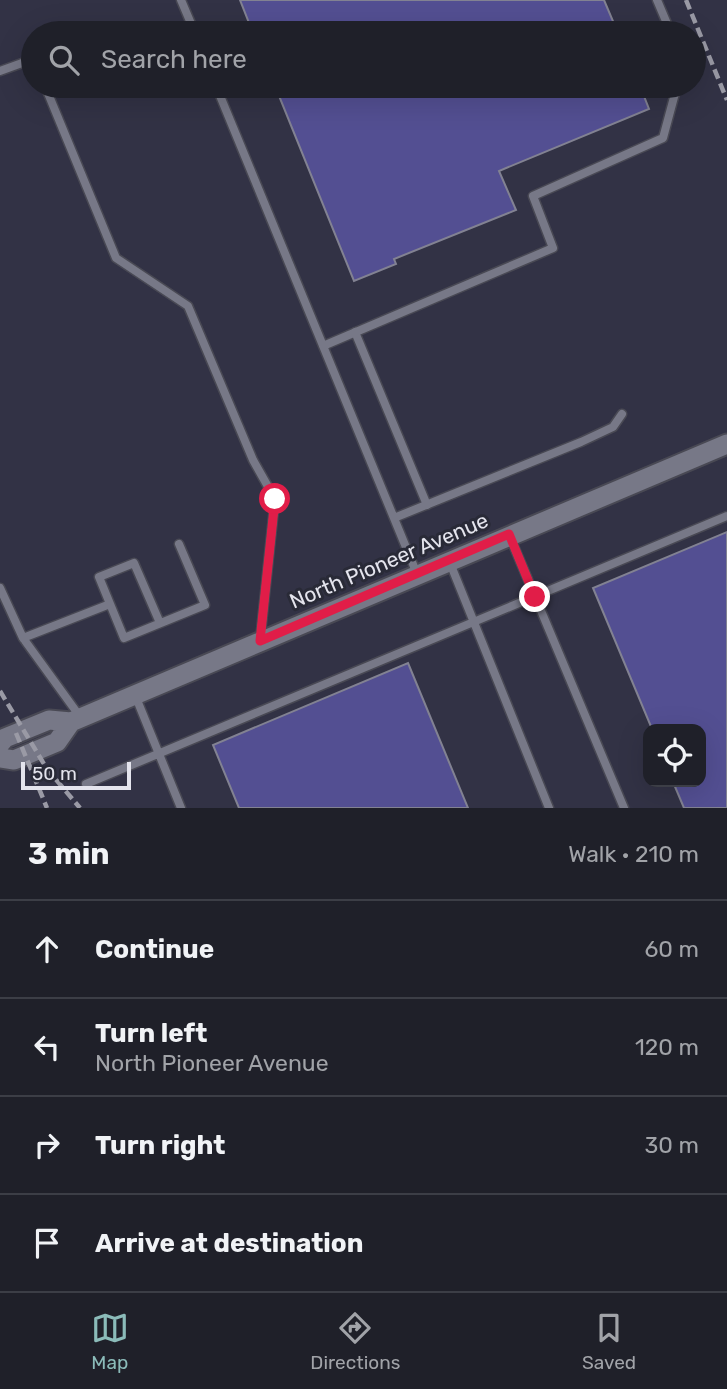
<!DOCTYPE html>
<html lang="en">
<head>
<meta charset="utf-8">
<style>
  :root { --surface:#1f2029; --page:#2c2d35; --text:#f1f3f6; --muted:#a1a3a8; --line:#3c3e46; --accent:#8bbbb9 }
  body { margin:0; font-family:Rubik,sans-serif; background:var(--page); color:var(--text) }
  .controls { position:absolute; right:21px; bottom:21px; display:grid; overflow:hidden; border-radius:14px; box-shadow:0 7px 28px #0002 }
  .controls button { width:63px; height:63px; display:grid; place-items:center; padding:0; border:0; border-bottom:2px solid var(--line); background:var(--surface); color:var(--text); font:35px sans-serif }
  .scale { position:absolute; left:21px; bottom:18px; width:110px; box-sizing:border-box; padding-left:7px; border:4px solid #e4e4ed; border-top:0; font-size:19px; line-height:24px; white-space:nowrap; color:#e4e4ed; -webkit-text-stroke:5px #292a37; paint-order:stroke }
  .stop { position:absolute; width:21px; height:21px; margin:-16px; border:5px solid #e11d48; border-radius:50%; background:#fff }
  .stop.end { background:#e11d48; border-color:#fff; box-shadow:0 2px 7px #0008 }
  .list { margin:0; padding:0; list-style:none }
  h2 { display:flex; justify-content:space-between; align-items:center; height:91px; margin:0; padding:0 28px; font-size:30px }
  h2 small { font-size:23px; font-weight:400; color:var(--muted) }
  .list li { display:grid; grid-template-columns:46px 1fr auto; gap:21px; align-items:center; box-sizing:border-box; height:98px; padding:0 28px; border-top:2px solid var(--line) }
  .list b { display:block; font-size:26px; white-space:nowrap }
  .list p { margin:0; font-size:23px; white-space:nowrap; color:var(--muted) }
  .list em { font-size:23px; font-style:normal; color:var(--muted) }
  .icon { flex:none; width:38px; height:38px; fill:none; stroke:currentColor; stroke-width:2; stroke-linecap:round; stroke-linejoin:round }
  .map { position:relative; flex:none; width:727px; height:808px; overflow:hidden }
  .search { position:absolute; background:var(--surface); box-shadow:0 7px 28px #0002; left:21px; right:21px; top:21px; height:77px; display:flex; align-items:center; gap:18px; box-sizing:border-box; padding:0 24px; border-radius:38px; color:var(--muted); font-size:26px }
  .sheet { height:483px; background:var(--surface) }
  nav { display:flex; justify-content:space-around; align-items:center; box-sizing:border-box; height:98px; border-top:2px solid var(--line); background:var(--surface); font-size:19px; color:var(--muted) }
  nav a { display:grid; justify-items:center; gap:4px }
  nav .on { color:var(--accent) }
  .map>svg:first-child { display:block }
</style>
</head>
<body>
<div class="map">
<svg width="727" height="808" viewBox="0 0 727 808">
  <rect width="100%" height="100%" fill="#292a37"/>
  <path fill="#323245" fill-rule="evenodd" d="M0 0H727V808H0ZM33 33H694V86H33ZM648 729H701V782H648Z"/>
  <path fill="#534f92" stroke="#828292" stroke-width="2" d="M240 0H604L618 33H253Z
    M275 86H640L649 109 499 171 516 210 394 259 396 264 354 281Z
    M727 532V808H684L673 782H701V729H652L593 588Z
    M408 663 468 808H239L213 745Z"/>
  <g fill="none" stroke-linecap="round" stroke-linejoin="round">
    <g stroke="#494954" stroke-width="11">
      <path id="service" d="M181 0 195 33
        M657 0 671 33
        M0 71 33 59
        M45 86 116 258 188 306 253 460 275 499 260 641
        M216 86 417 574
        M355 332 427 505
        M323 346 553 248 533 196 663 138 677 86
        M394 518 581 442 613 427 622 414
        M510 537 624 808
        M450 563 549 808
        M0 588 23 638 81 718
        M160 623 134 563 99 577 124 638 205 605 179 544
        M23 638 110 604
        M135 695 181 808
        M86 784 727 516"/>
    </g>
    <g stroke="#494954" stroke-width="23">
      <path id="tertiary" d="M0 744 5 738 49 720 71 722 727 444
        M0 758 14 760 57 742 71 722"/>
    </g>
    <use href="#service" stroke="#777887" stroke-width="8"/>
    <use href="#tertiary" stroke="#777887" stroke-width="19"/>
    <path stroke="#9a9aa5" stroke-width="4.5" stroke-dasharray="10 5" stroke-linecap="butt" d="M686 0 727 100
      M0 691 47 769 80 808
      M16 733 47 808"/>
  </g>
  <g fill="none" stroke-linecap="round" stroke-linejoin="round">
    <path stroke="#e11d48" stroke-width="9" d="M275 499 260 641 509 534 535 597"/>
  </g>
  <g text-anchor="middle" stroke-width="6" stroke-linejoin="round" paint-order="stroke">
    <g font-size="21" fill="#e4e4ed" stroke="#292a37">
      <text transform="translate(389 561) rotate(-23)" y="7">North Pioneer Avenue</text>
    </g>
  </g>
</svg>
<div class="controls">
<button><svg class="icon" aria-label="locate" viewBox="0 0 24 24"><circle cx="12" cy="12" r="6"/><path d="M12 2v4M12 18v4M2 12h4M18 12h4"/></svg></button>
</div>
<div class="scale">50 m</div>
<div class="stop" style="left:275px;top:499px"></div>
<div class="stop end" style="left:535px;top:597px"></div>
<div class="search"><svg class="icon" aria-label="search" viewBox="0 0 24 24"><circle cx="10" cy="10" r="6"/><path d="M15 15l6 6"/></svg>Search here</div>
</div>
<section class="sheet">
<h2>3 min<small>Walk · 210 m</small></h2>
<ul class="list">
<li><svg class="icon" aria-label="ahead" viewBox="0 0 24 24"><path d="M12 20V5M6 11l6-6 6 6"/></svg><div><b>Continue</b></div><em>60 m</em></li>
<li><svg class="icon" aria-label="left" viewBox="0 0 24 24"><path d="M17 20v-9H6M10 6l-5 5 5 5"/></svg><div><b>Turn left</b><p>North Pioneer Avenue</p></div><em>120 m</em></li>
<li><svg class="icon" aria-label="right" viewBox="0 0 24 24"><path d="M7 20v-9h11M14 6l5 5-5 5"/></svg><div><b>Turn right</b></div><em>30 m</em></li>
<li><svg class="icon" aria-label="arrive" viewBox="0 0 24 24"><path d="M6 21V4h12l-3 4 3 4H6"/></svg><div><b>Arrive at destination</b></div></li>
</ul>
</section>
<nav>
<a class="on"><svg class="icon" aria-label="map" viewBox="0 0 24 24"><path d="M3 6l6-2 6 2 6-2v14l-6 2-6-2-6 2zM9 4v14M15 6v14"/></svg>Map</a>
<a><svg class="icon" aria-label="directions" viewBox="0 0 24 24"><path d="M12 3l9 9-9 9-9-9zM9 14v-3h6M13 9l2 2-2 2"/></svg>Directions</a>
<a><svg class="icon" aria-label="saved" viewBox="0 0 24 24"><path d="M7 4h10v16l-5-4-5 4z"/></svg>Saved</a>
</nav>
</body>
</html>
